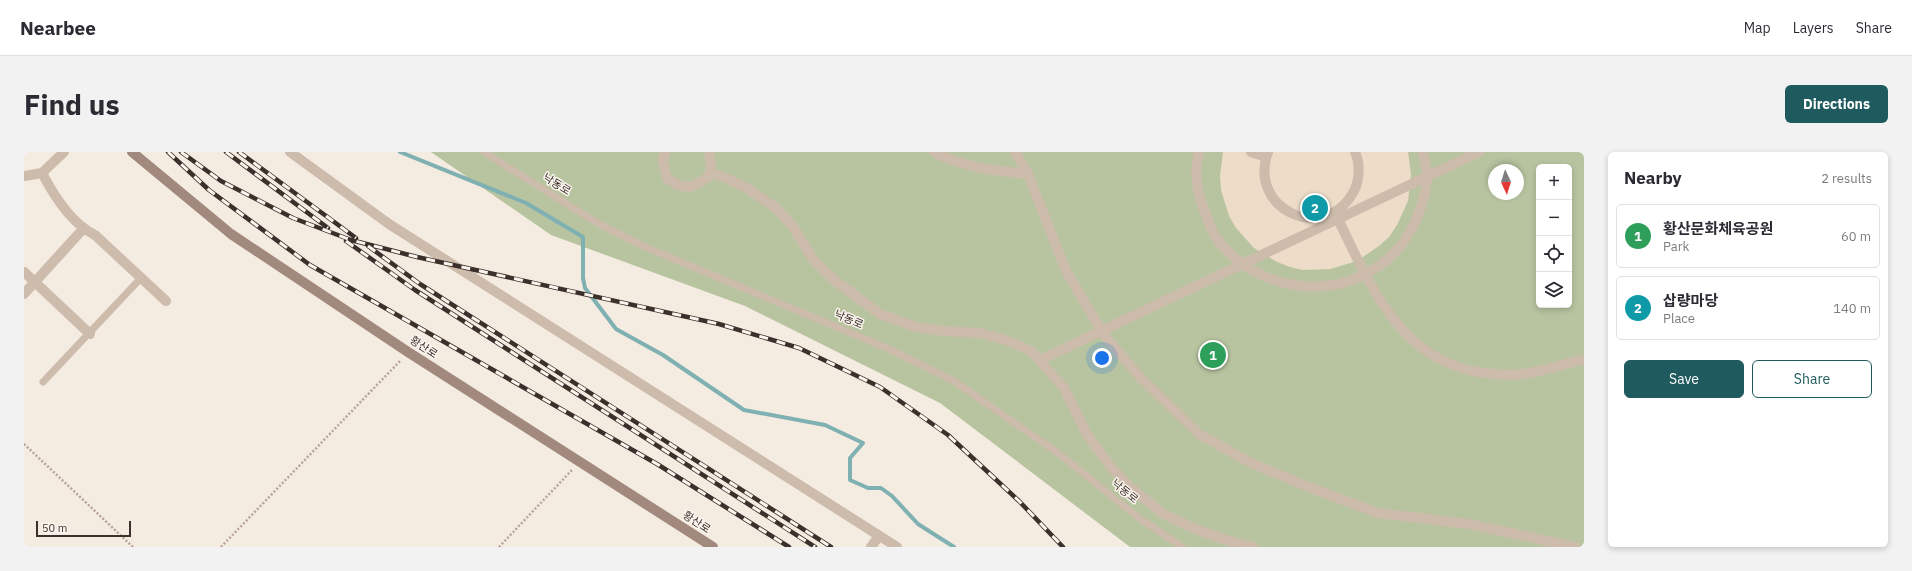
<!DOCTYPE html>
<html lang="en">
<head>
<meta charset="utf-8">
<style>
  :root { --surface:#fff; --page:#f2f2f3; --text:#2b2b33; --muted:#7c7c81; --line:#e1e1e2; --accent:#1f5a5e }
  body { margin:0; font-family:"IBM Plex Sans","Noto Sans KR",sans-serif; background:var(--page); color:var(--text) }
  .controls { position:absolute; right:12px; top:12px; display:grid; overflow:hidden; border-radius:6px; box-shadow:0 2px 6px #0003 }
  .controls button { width:36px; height:36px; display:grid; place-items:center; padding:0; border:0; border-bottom:1px solid var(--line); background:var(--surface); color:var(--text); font:20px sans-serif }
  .compass { position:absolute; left:1464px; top:12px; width:36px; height:36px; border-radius:50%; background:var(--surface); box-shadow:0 2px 6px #0003; rotate:176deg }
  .scale { position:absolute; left:12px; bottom:10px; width:95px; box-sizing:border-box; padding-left:4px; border:2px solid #3b302b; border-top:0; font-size:11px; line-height:14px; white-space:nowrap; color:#3b302b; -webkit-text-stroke:3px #fbf5ee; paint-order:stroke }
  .you { position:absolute; left:1078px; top:206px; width:14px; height:14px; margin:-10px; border:3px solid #fff; border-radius:50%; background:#1a73e8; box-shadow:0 0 0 6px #1a73e833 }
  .badge { display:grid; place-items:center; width:26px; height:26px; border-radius:50%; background:var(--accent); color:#fff; font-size:13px; font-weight:700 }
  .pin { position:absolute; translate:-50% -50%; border:2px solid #fff; box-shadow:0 1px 4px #0006 }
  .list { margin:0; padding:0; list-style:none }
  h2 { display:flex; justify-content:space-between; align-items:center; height:52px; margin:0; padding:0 16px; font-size:17px }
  h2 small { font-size:13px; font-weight:400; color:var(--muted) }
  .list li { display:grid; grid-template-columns:26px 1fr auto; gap:12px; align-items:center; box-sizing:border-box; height:64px; margin:0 8px 8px; padding:0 8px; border:1px solid var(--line); border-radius:6px }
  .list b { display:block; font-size:15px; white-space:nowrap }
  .list p { margin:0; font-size:13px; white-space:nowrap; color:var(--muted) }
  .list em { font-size:13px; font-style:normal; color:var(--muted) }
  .actions { display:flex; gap:8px; padding:12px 16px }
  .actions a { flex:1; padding:9px 0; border:1px solid var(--accent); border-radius:6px; text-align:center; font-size:14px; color:var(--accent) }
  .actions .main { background:var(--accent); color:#fff }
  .icon { flex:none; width:22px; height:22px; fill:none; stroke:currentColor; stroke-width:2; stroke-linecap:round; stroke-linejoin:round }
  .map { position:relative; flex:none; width:1560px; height:395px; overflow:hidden; border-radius:6px }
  header { display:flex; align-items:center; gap:24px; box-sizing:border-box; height:56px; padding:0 20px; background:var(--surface); border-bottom:1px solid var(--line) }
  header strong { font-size:19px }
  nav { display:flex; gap:22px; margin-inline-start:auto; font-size:14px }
  .intro { display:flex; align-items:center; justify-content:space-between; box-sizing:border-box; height:96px; padding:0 24px }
  h1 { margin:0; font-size:28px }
  .button { padding:10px 18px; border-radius:6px; background:var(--accent); color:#fff; font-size:14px; font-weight:700 }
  main { display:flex; gap:24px; padding:0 24px }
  aside { flex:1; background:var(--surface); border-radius:6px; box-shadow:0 2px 6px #0003 }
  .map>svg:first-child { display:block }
</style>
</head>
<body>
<header>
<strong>Nearbee</strong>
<nav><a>Map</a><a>Layers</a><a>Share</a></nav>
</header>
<div class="intro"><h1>Find us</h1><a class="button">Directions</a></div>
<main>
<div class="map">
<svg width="1560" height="395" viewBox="0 0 1560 395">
  <rect width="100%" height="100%" fill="#f4ebe1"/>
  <path fill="#b8c4a0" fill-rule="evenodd" d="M407 0H1560V395H1106L916 251 721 154 527 83ZM1515 15H1545V153H1515ZM1470 18H1494V42H1470Z"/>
  <path fill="#ecdcc8" d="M1199 0H1384L1387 22 1384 49 1373 73 1365 85 1355 94 1333 109 1306 117 1279 118 1266 115 1253 110 1230 96 1212 76 1205 64 1197 38 1196 24Z"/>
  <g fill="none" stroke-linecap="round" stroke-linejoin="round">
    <path stroke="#7fb0b2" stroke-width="4" d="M376 0 502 51 559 85V126L561 136 592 177 639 203 720 258 801 273 839 291 826 306V328L844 336H857L868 344 894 372 930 395"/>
    <path stroke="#b9a596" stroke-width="2.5" stroke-dasharray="2 2" stroke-linecap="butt" d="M0 292 109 395
      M197 395 377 208
      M475 395 548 318"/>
    <path stroke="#cdbbac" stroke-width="7" d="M460 0 575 72 619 94 865 197 930 229 1034 301 1115 366 1158 395
      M19 230 116 127"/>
    <path stroke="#cdbbac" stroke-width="10" d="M641 0 639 8 643 26C659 39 670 37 685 24L687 15 685 0
      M910 0C938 15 973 19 1004 22
      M991 0 1004 22 1042 119 1080 183 1115 224 1175 282 1227 311 1290 337 1354 361 1445 372 1551 395
      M1175 0C1169 21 1174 45 1183 65 1185 71 1187 79 1191 84 1241 155 1353 152 1391 70 1397 56 1403 40 1403 24 1403 16 1401 8 1399 0
      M1227 0 1242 5
      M1244 0C1223 58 1301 93 1330 39 1336 27 1336 11 1331 0
      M686 21 700 25 721 35 752 56 769 75 789 107 809 127 856 162 892 175 920 179 956 181 982 188 1007 199 1040 236 1062 281 1086 314 1106 335 1138 361 1171 377 1205 389 1230 395
      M1314 67C1352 146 1383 223 1486 223 1512 223 1535 212 1560 208
      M1016 208 1455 0"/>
    <path stroke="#cdbbac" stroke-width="10" d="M18 21C30 44 48 72 71 83L142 149
      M0 24 18 21 40 0
      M0 120 66 182
      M0 142 59 77
      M847 395 855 384"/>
    <path stroke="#cdbbac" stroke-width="10" d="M266 0 365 72 873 395"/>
    <path stroke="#a18a7d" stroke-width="10" d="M108 0 207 82 384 200 689 395"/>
    <g stroke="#3b302b" stroke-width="4.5">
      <path id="rail" d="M144 0 185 38 286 113 633 312 765 395
        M157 0 197 29 269 66 327 88 393 105 695 172 775 196 856 235 924 283 995 349 1039 395
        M202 0 304 76
        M215 0 332 86
        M322 89 391 138 791 395
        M344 94 396 132 807 395"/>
    </g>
    <use href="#rail" stroke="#fbf5ee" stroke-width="3" stroke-dasharray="9" stroke-linecap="butt"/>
  </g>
  <g text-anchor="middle" stroke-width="3" stroke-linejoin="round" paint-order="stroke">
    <g font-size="11" fill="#3b302b" stroke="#fbf5ee">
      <text transform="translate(533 32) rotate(32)" y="4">낙동로</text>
      <text transform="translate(825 167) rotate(23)" y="4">낙동로</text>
      <text transform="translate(400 195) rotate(33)" y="4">황산로</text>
      <text transform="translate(1101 339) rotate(39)" y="4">낙동로</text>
      <text transform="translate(673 370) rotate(33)" y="4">황산로</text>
    </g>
  </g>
</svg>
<div class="controls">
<button>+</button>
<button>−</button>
<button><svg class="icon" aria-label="locate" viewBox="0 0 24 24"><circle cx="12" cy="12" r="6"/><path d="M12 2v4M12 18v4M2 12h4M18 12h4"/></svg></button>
<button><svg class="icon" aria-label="layers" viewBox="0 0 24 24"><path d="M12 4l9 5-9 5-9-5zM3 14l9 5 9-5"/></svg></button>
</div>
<svg class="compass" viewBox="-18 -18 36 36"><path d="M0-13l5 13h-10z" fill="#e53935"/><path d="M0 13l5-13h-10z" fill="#7c7c81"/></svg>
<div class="scale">50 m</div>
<div class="you"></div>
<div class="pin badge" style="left:1189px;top:203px;background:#2e9e5b">1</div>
<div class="pin badge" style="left:1291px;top:56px;background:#0f9aa8">2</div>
</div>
<aside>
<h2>Nearby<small>2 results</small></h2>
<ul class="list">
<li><span class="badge" style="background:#2e9e5b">1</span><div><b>황산문화체육공원</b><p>Park</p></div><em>60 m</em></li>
<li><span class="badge" style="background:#0f9aa8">2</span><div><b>삽량마당</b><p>Place</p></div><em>140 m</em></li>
</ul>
<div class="actions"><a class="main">Save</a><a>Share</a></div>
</aside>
</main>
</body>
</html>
